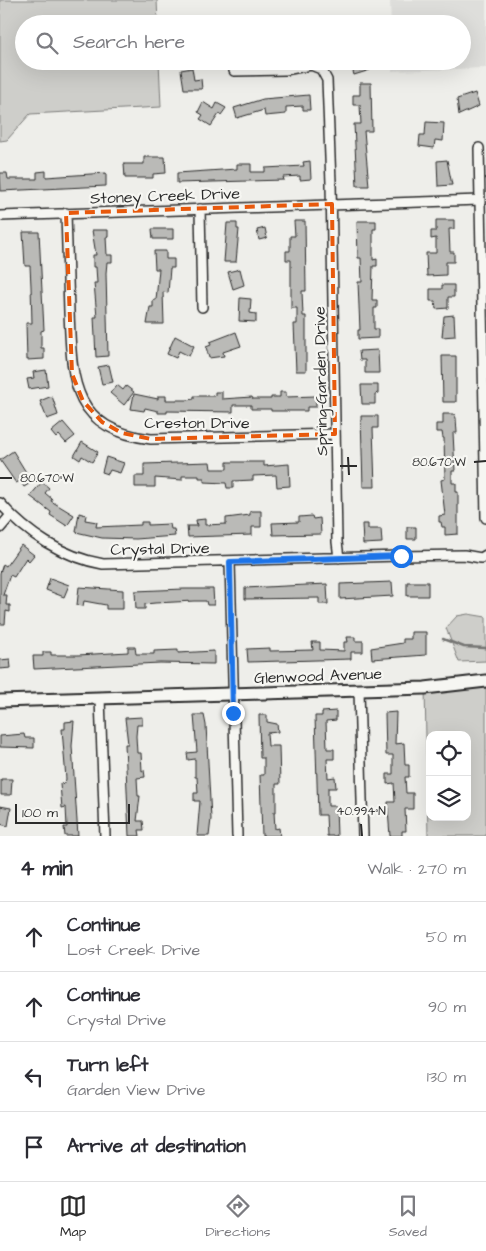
<!DOCTYPE html>
<html lang="en">
<head>
<meta charset="utf-8">
<style>
  :root { --surface:#fff; --page:#f2f2f3; --text:#2b2b33; --muted:#7c7c81; --line:#e1e1e2; --accent:#2b2b2b }
  body { margin:0; font-family:"Architects Daughter",sans-serif; background:var(--page); color:var(--text) }
  .controls { position:absolute; right:15px; bottom:15px; display:grid; overflow:hidden; border-radius:10px; box-shadow:0 5px 20px #0002 }
  .controls button { width:45px; height:45px; display:grid; place-items:center; padding:0; border:0; border-bottom:1px solid var(--line); background:var(--surface); color:var(--text); font:25px sans-serif }
  .scale { position:absolute; left:15px; bottom:12px; width:115px; box-sizing:border-box; padding-left:5px; border:2px solid #2b2b2b; border-top:0; font-size:14px; line-height:18px; white-space:nowrap; color:#2b2b2b; -webkit-text-stroke:4px #f6f6f2; paint-order:stroke }
  .stop { position:absolute; width:15px; height:15px; margin:-11px; border:4px solid #1a73e8; border-radius:50%; background:#fff }
  .stop.end { background:#1a73e8; border-color:#fff; box-shadow:0 1px 5px #0008 }
  .list { margin:0; padding:0; list-style:none }
  h2 { display:flex; justify-content:space-between; align-items:center; height:65px; margin:0; padding:0 20px; font-size:21px }
  h2 small { font-size:16px; font-weight:400; color:var(--muted) }
  .list li { display:grid; grid-template-columns:32px 1fr auto; gap:15px; align-items:center; box-sizing:border-box; height:70px; padding:0 20px; border-top:1px solid var(--line) }
  .list b { display:block; font-size:19px; white-space:nowrap }
  .list p { margin:0; font-size:16px; white-space:nowrap; color:var(--muted) }
  .list em { font-size:16px; font-style:normal; color:var(--muted) }
  .icon { flex:none; width:28px; height:28px; fill:none; stroke:currentColor; stroke-width:2; stroke-linecap:round; stroke-linejoin:round }
  .map { position:relative; flex:none; width:486px; height:836px; overflow:hidden }
  .search { position:absolute; background:var(--surface); box-shadow:0 5px 20px #0002; left:15px; right:15px; top:15px; height:55px; display:flex; align-items:center; gap:12px; box-sizing:border-box; padding:0 18px; border-radius:28px; color:var(--muted); font-size:19px }
  .sheet { height:345px; background:var(--surface) }
  nav { display:flex; justify-content:space-around; align-items:center; box-sizing:border-box; height:70px; border-top:1px solid var(--line); background:var(--surface); font-size:14px; color:var(--muted) }
  nav a { display:grid; justify-items:center; gap:2px }
  nav .on { color:var(--accent) }
  .map>svg:first-child { display:block }
</style>
</head>
<body>
<div class="map">
<svg width="486" height="836" viewBox="0 0 486 836">
  <rect width="100%" height="100%" fill="#eeeeea"/>
  <filter id="ink" filterUnits="userSpaceOnUse"><feTurbulence type="fractalNoise" baseFrequency=".02" numOctaves="2"/><feDisplacementMap in="SourceGraphic" scale="10" xChannelSelector="R" yChannelSelector="G"/><feConvolveMatrix kernelMatrix="1 2 1 2 8 2 1 2 1" color-interpolation-filters="sRGB"/></filter>
  <g filter="url(#ink)">
    <path fill="#dededb" d="M390 0H486V68L392 71V61H462V24H391Z"/>
    <path fill="#cececa" stroke="#7c7c7a" fill-rule="evenodd" d="M0 0H157L158 24H24V61H159L161 107 30 114 7 140 0 141Z
      M468 614 486 617V661L459 662 446 628 457 616Z
      M486 681V836H428L425 688ZM430 735H467V817H430Z"/>
    <g fill="none" stroke-linecap="round" stroke-linejoin="round">
      <path stroke="#757573" stroke-width="2.5" d="M443 639 464 647 486 648"/>
    </g>
    <path fill="#babab7" stroke="#2b2b2b" d="M350 61H368L370 70 354 75Z
      M192 68 194 80 201 79 202 89H184L181 70Z
      M360 83H371L372 131H364L369 186H357L354 124H361L360 105H353V95H360Z
      M475 93 479 106 459 115 457 99Z
      M309 95 310 110H303V106L286 107V114L265 116 264 110 237 118 234 108 263 99Z
      M203 102 214 109 217 103 226 108 221 115 219 114 211 126 200 119 203 115 198 112Z
      M426 122 444 123 443 141 435 140 434 148 419 146 420 135H425Z
      M144 157H165L166 173 153 174V178H125L124 164H144Z
      M447 160 452 185 438 186 437 161Z
      M310 161 311 179 300 180V176L283 177 284 180 177 183V173L237 169V164H251V172H265V168L304 166 303 162Z
      M46 171V177L106 173V186L1 191 0 173H7L8 179H37V172Z
      M436 220H454V229H449L450 252H454V262H446V275L427 276 426 253H436V238L431 239V231H436Z
      M294 221H305L306 291H302L303 316H306V371H296L294 324H297V308H291V260H286V251H290V236H295Z
      M357 221H376V229H373V260L377 259V266H373L372 300H377V308H374V329H378V338L358 339V330H360L358 282H362L361 258H358Z
      M227 223H237V229H239L236 262H224Z
      M265 228 267 238 259 240 257 230Z
      M152 229H173V239H153Z
      M92 230H108V237H106L107 255H112V262H107L106 273 108 356 96 357 94 317H97L94 283H97L96 267H93V255H96Z
      M23 232H39L44 330 41 331V348H44V359L27 360 26 323H32L31 286 30 266H25Z
      M154 251H166V259H174V268H170L168 293 163 292 164 324H147L150 307H153V300H156L159 269H155Z
      M240 269 244 285 233 289 228 272Z
      M442 285H454V297H448V308L436 309 435 301H430V289H442Z
      M240 298 251 299 250 313 256 314V322L239 321Z
      M454 315 455 336 442 337 444 316Z
      M236 332 241 346 223 352 224 356 209 358 206 347 211 345 210 342Z
      M175 336 194 346 189 356 179 351 176 358 167 354Z
      M378 350 379 373H365V360H360L359 351Z
      M442 356H456V402H443Z
      M109 365 113 382 102 384 98 367Z
      M46 370 48 386 29 389 27 379 34 378 33 372Z
      M117 385 123 390 126 386 134 392 124 405 110 393Z
      M361 385H378V393L375 394V404H362Z
      M215 392H222V399L252 397 253 399H271V397H280V392H286V397L316 396V407H307V411H271V409H251V405H233V412L167 411V413H158V411L145 408 144 411 131 409 134 394 158 399V396H166V400H187L194 399V396H215Z
      M52 396 58 415 47 419 40 401Z
      M443 414H454L456 418 457 433H453L455 471H452V483H456V492H458V534L445 535V527H442L441 522H439V516L445 515 441 480 445 479 444 438H443L442 432H436V424H443Z
      M361 416H378V428H373L375 487H363Z
      M63 422 75 436 66 443 59 435 56 438 51 432Z
      M82 442 98 452 92 462 82 456 80 460 74 456Z
      M13 451 32 482 24 487 20 481 16 483 0 460Z
      M106 457 124 463 120 473 110 470 108 474 102 472Z
      M210 462 211 469H227V462H264V466L289 464 290 486 277 487 276 475 253 476V480L233 481V488H227L226 483 204 482V478H199V476H182V480L155 478V487H135V476H144V464Z
      M42 482 49 488 45 493 52 499 51 501 74 515 67 526 50 515 51 512 30 496Z
      M250 511H261V527H252V535L188 537 187 526H197L196 520 205 519V525L226 524V518L250 515Z
      M79 513 86 515 85 520 97 522 96 527 141 525V522H148V525L170 524 171 529H174L175 536 136 539 102 538 76 532Z
      M312 516 313 519 320 518 321 534 273 535 272 523 299 522V517Z
      M362 524H368V529H381L382 543 363 544Z
      M407 527H416V539H407Z
      M21 545 34 555 29 561 26 558 14 577 10 575 3 595H7L6 605H10V612L6 611 5 624H0V573L3 564 6 566Z
      M50 578 69 585 64 597 46 590Z
      M392 582 393 596 340 599V584Z
      M407 582H428V596H407Z
      M327 584 328 604H319V598L245 599V588Z
      M79 587 123 590V609H106V605L84 601 83 606 77 605Z
      M184 589H213L214 605H207L206 601H194L155 603 145 604V609H136L135 591Z
      M411 632H426V655L372 659 371 648 403 643V639H411Z
      M347 637H355V641H363V652H351V659L248 662 247 649 270 648V651L313 650 312 642H320V650L344 651V642H348Z
      M128 647H135L136 654H154V651L178 650V653L214 651V664L160 663 34 669 33 656H43V652H51V655H78L128 652Z
      M10 659 11 668 0 669V660Z
      M336 711V720L326 721 327 749H334V759H327L328 778 335 777 336 788H328V806H336L337 836H327L326 815H318L315 716H322V712Z
      M396 712 395 744 404 743 405 765H409V777H405L406 793H413V809H405L406 831H402V836H390L388 810V802H395L394 783 387 784V774H393V755H386L385 713Z
      M194 715H204L206 725 211 819 209 836H197L200 801H194V793H198L197 777H195V759L188 760 187 753 197 752Z
      M259 715H267V722L277 724 278 732 267 733 268 746H279L280 784H276V812H274L275 829 279 828 280 836H262L260 775H264V758H260Z
      M142 717V725H137L136 736 137 753H141L142 771 144 770 145 777 137 778 138 796H140L137 821H143L144 830H139L140 836H129L125 744H128L125 718Z
      M74 721 72 746 78 836H65L64 827H67L66 807 62 808 60 784 65 783 66 779 62 729H65V722Z
      M24 734 25 738H34V748L0 747V736Z
      M1 779H12L11 795H1Z
      M0 806 11 808 8 826 0 824Z"/>
    <g fill="none" stroke-linecap="round" stroke-linejoin="round">
      <g stroke="#2b2b2b" stroke-width="12">
        <path id="street" d="M234 71 285 70 311 65 321 69 327 80 331 183 337 542 339 558
          M479 148 486 518
          M200 209 202 307
          M66 213C67 246 68 279 69 312 72 378 70 429 151 439L335 434
          M0 216 480 200
          M0 503C27 534 63 557 103 564L401 556 464 555 481 558 486 555
          M0 528 11 515
          M230 562 237 836
          M359 690 363 836
          M100 698 105 836"/>
      </g>
      <g stroke="#2b2b2b" stroke-width="15">
        <path id="secondary" d="M0 701 425 688 486 681"/>
      </g>
      <use href="#street" stroke="#f6f6f2" stroke-width="9"/>
      <use href="#secondary" stroke="#f6f6f2" stroke-width="11"/>
    </g>
  </g>
  <g fill="none" stroke-linecap="round" stroke-linejoin="round" filter="url(#ink)">
    <path stroke="#1a73e8" stroke-width="6" d="M233 713 230 562 401 556"/>
  </g>
  <path fill="none" stroke="#e8590c" stroke-width="4" stroke-dasharray="10 6" stroke-linejoin="round" d="M332 204 335 434 151 439 122 433 102 422 83 401 72 374 66 213Z"/>
  <path fill="none" stroke="#2b2b2b" stroke-width="2" d="M348 457 349 475M474 462 486 461M340 466H357M0 478H12M361 824 362 836"/>
  <g text-anchor="middle" stroke-width="4.5" stroke-linejoin="round" paint-order="stroke">
    <g font-size="16" fill="#2b2b2b" stroke="#f6f6f2">
      <text transform="translate(165 195) rotate(-2)" y="6">Stoney Creek Drive</text>
      <text transform="translate(320 381) rotate(-91)" y="6">Spring-Garden Drive</text>
      <text x="197" y="428">Creston Drive</text>
      <text transform="translate(160 548) rotate(-1)" y="6">Crystal Drive</text>
      <text transform="translate(318 675) rotate(-2)" y="6">Glenwood Avenue</text>
    </g>
  </g>
  <g font-size="12" text-anchor="middle" fill="#2b2b2b" stroke="#f6f6f2" stroke-width="4.5" stroke-linejoin="round" paint-order="stroke">
    <text x="439" y="466">80.670°W</text>
    <text x="47" y="482">80.670°W</text>
    <text x="361" y="815">40.994°N</text>
  </g>
</svg>
<div class="controls">
<button><svg class="icon" aria-label="locate" viewBox="0 0 24 24"><circle cx="12" cy="12" r="6"/><path d="M12 2v4M12 18v4M2 12h4M18 12h4"/></svg></button>
<button><svg class="icon" aria-label="layers" viewBox="0 0 24 24"><path d="M12 4l9 5-9 5-9-5zM3 14l9 5 9-5"/></svg></button>
</div>
<div class="scale">100 m</div>
<div class="stop" style="left:401px;top:556px"></div>
<div class="stop end" style="left:233px;top:713px"></div>
<div class="search"><svg class="icon" aria-label="search" viewBox="0 0 24 24"><circle cx="10" cy="10" r="6"/><path d="M15 15l6 6"/></svg>Search here</div>
</div>
<section class="sheet">
<h2>4 min<small>Walk · 270 m</small></h2>
<ul class="list">
<li><svg class="icon" aria-label="ahead" viewBox="0 0 24 24"><path d="M12 20V5M6 11l6-6 6 6"/></svg><div><b>Continue</b><p>Lost Creek Drive</p></div><em>50 m</em></li>
<li><svg class="icon" aria-label="ahead" viewBox="0 0 24 24"><path d="M12 20V5M6 11l6-6 6 6"/></svg><div><b>Continue</b><p>Crystal Drive</p></div><em>90 m</em></li>
<li><svg class="icon" aria-label="left" viewBox="0 0 24 24"><path d="M17 20v-9H6M10 6l-5 5 5 5"/></svg><div><b>Turn left</b><p>Garden View Drive</p></div><em>130 m</em></li>
<li><svg class="icon" aria-label="arrive" viewBox="0 0 24 24"><path d="M6 21V4h12l-3 4 3 4H6"/></svg><div><b>Arrive at destination</b></div></li>
</ul>
</section>
<nav>
<a class="on"><svg class="icon" aria-label="map" viewBox="0 0 24 24"><path d="M3 6l6-2 6 2 6-2v14l-6 2-6-2-6 2zM9 4v14M15 6v14"/></svg>Map</a>
<a><svg class="icon" aria-label="directions" viewBox="0 0 24 24"><path d="M12 3l9 9-9 9-9-9zM9 14v-3h6M13 9l2 2-2 2"/></svg>Directions</a>
<a><svg class="icon" aria-label="saved" viewBox="0 0 24 24"><path d="M7 4h10v16l-5-4-5 4z"/></svg>Saved</a>
</nav>
</body>
</html>
